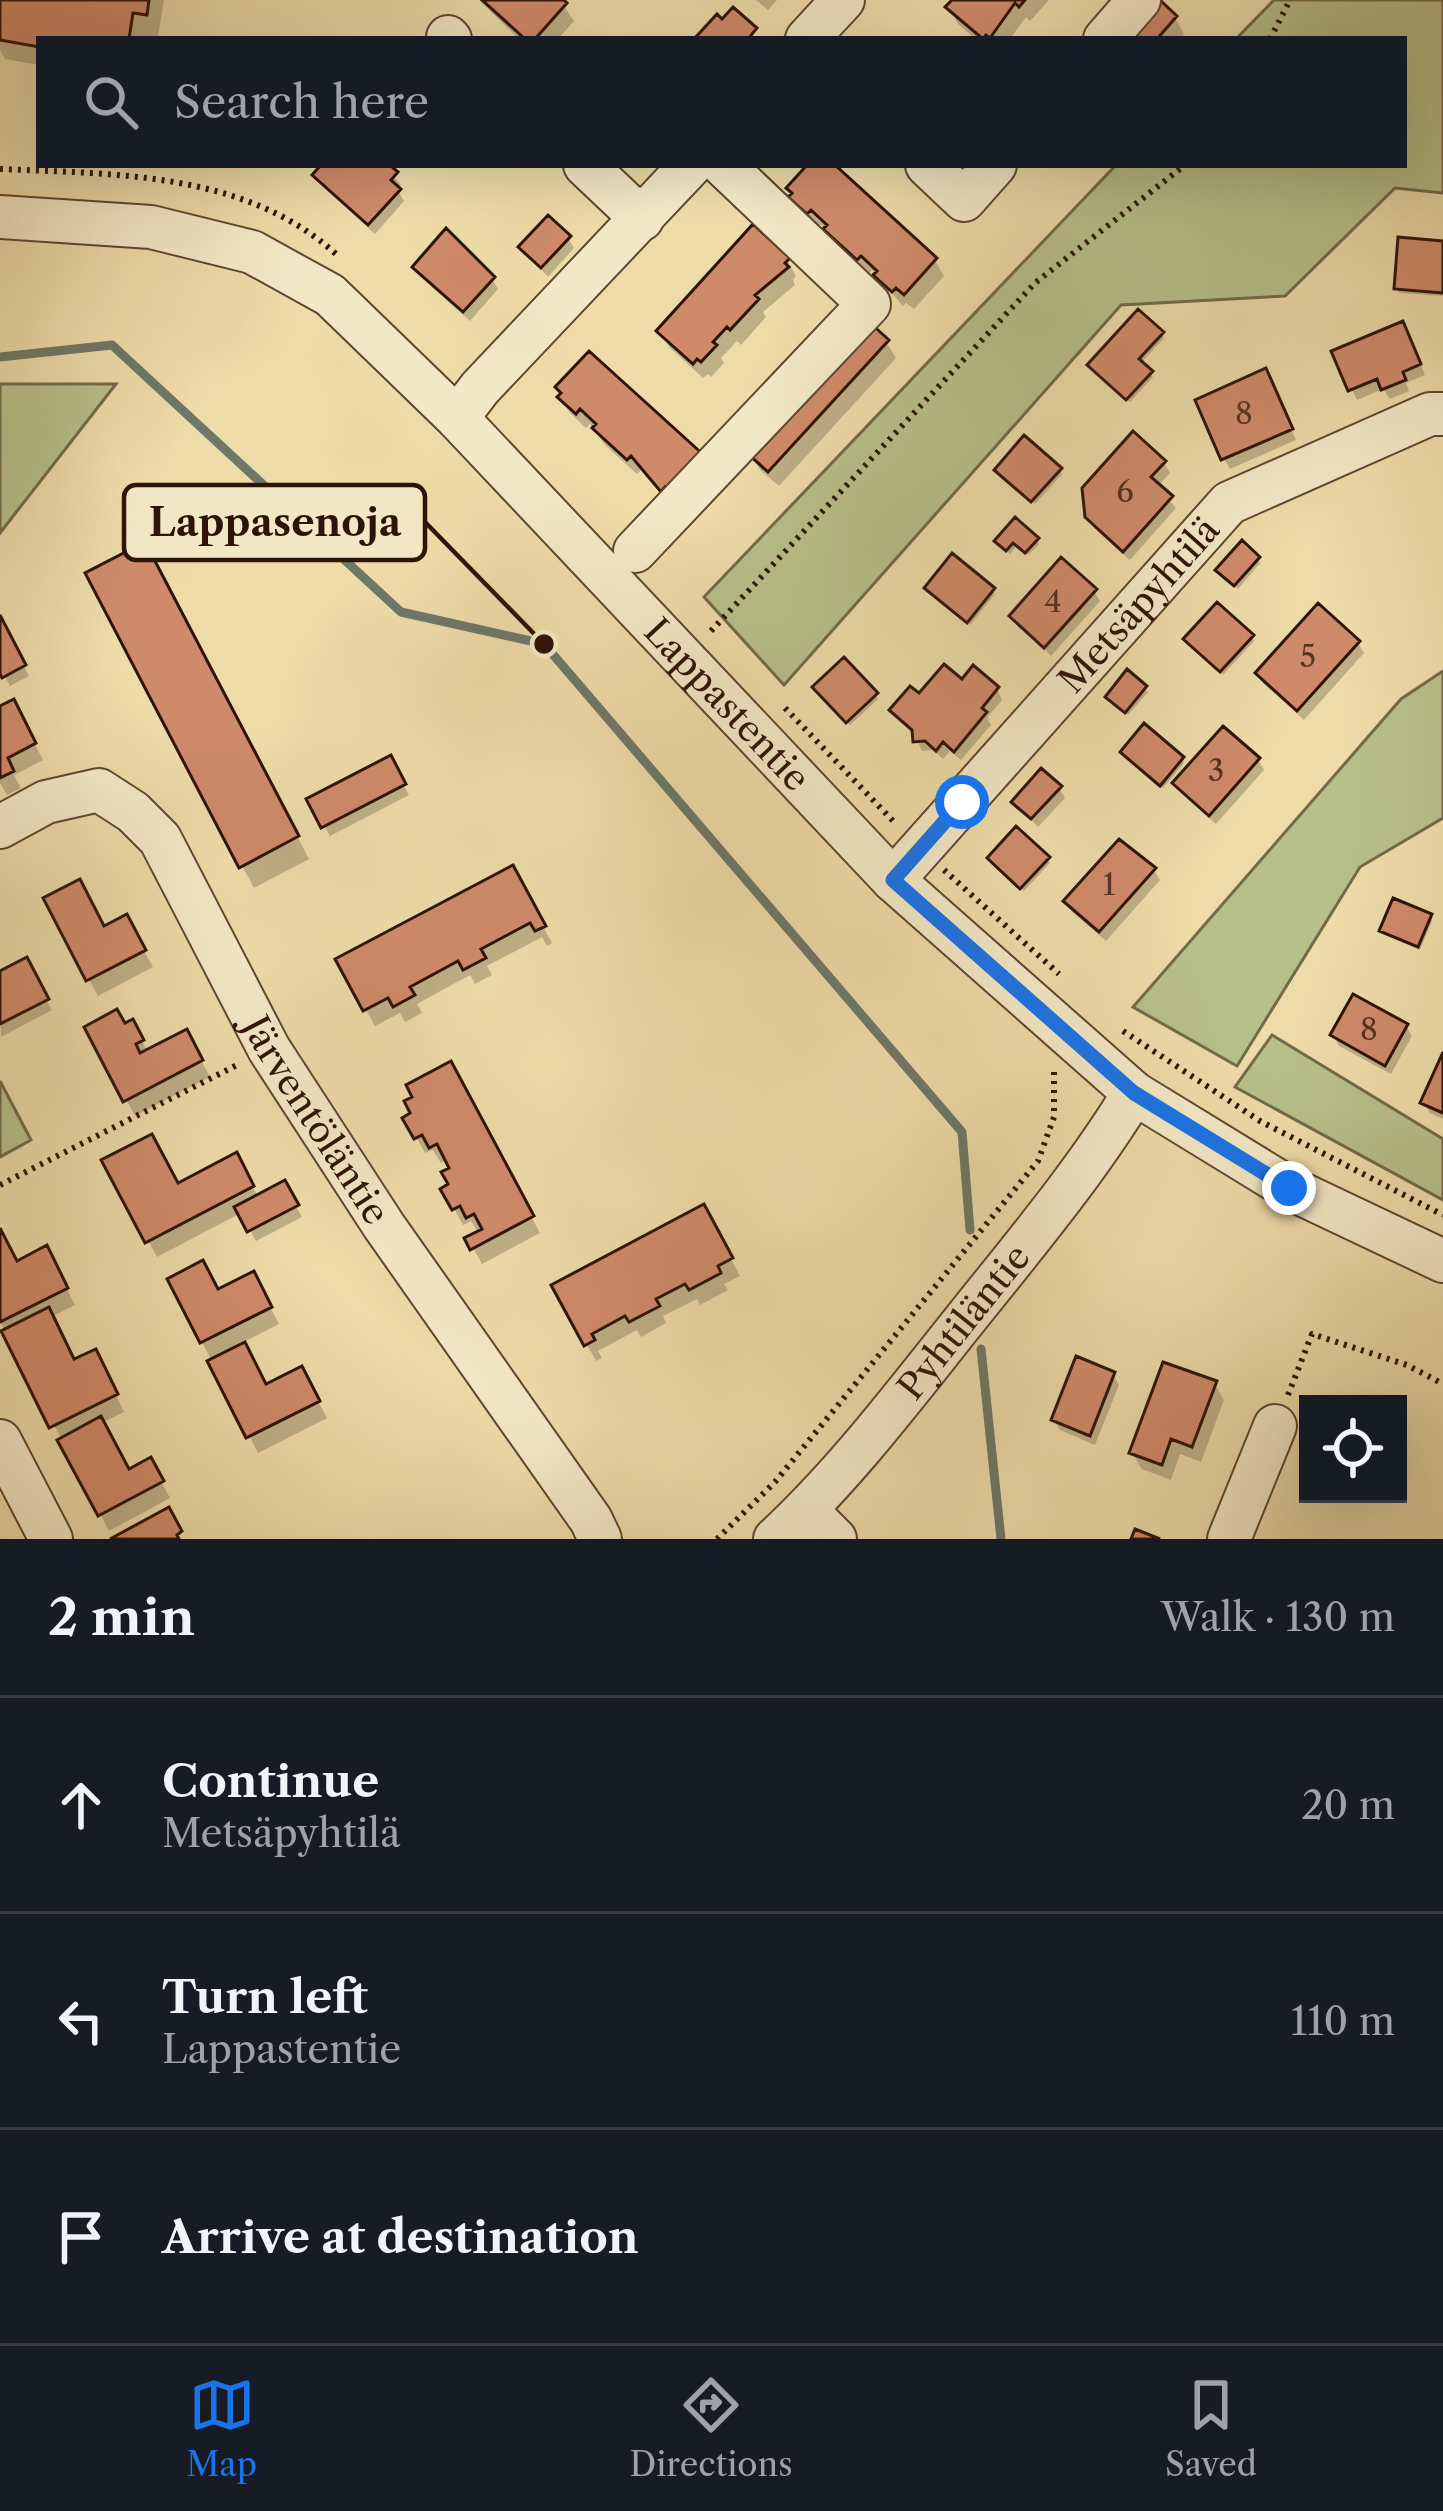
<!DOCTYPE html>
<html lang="en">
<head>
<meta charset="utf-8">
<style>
  :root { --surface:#171b24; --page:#242831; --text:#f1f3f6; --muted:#9ea1a6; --line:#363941; --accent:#1a73e8 }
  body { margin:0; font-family:"Libre Caslon Text",serif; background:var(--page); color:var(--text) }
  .controls { position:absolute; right:36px; bottom:36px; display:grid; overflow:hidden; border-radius:0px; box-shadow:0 12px 48px #0002 }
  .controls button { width:108px; height:108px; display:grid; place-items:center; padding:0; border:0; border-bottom:3px solid var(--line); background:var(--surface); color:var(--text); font:60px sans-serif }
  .stop { position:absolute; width:36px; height:36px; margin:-27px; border:9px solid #1a73e8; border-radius:50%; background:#fff }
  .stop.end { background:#1a73e8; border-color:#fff; box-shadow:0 3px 12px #0008 }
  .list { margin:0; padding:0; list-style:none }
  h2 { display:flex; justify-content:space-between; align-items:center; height:156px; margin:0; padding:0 48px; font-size:51px }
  h2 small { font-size:39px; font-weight:400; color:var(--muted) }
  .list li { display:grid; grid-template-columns:78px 1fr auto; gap:36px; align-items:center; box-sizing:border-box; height:216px; padding:0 48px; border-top:3px solid var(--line) }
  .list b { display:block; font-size:45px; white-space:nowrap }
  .list p { margin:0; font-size:39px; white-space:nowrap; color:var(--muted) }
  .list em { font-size:39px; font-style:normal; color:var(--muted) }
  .icon { flex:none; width:66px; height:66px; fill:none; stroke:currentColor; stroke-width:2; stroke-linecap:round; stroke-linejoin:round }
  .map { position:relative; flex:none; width:1443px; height:1539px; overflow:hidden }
  .search { position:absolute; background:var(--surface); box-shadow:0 12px 48px #0002; left:36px; right:36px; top:36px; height:132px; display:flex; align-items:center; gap:30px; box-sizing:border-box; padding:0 42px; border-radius:0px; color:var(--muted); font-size:45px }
  .sheet { height:804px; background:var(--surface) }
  nav { display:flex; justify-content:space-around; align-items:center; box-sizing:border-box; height:168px; border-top:3px solid var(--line); background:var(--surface); font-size:33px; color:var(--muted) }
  nav a { display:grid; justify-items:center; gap:6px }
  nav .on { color:var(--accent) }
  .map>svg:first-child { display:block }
</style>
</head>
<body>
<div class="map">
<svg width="1443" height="1539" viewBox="0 0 1443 1539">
  <rect width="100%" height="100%" fill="#eddba8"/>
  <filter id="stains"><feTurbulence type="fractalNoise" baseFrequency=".00167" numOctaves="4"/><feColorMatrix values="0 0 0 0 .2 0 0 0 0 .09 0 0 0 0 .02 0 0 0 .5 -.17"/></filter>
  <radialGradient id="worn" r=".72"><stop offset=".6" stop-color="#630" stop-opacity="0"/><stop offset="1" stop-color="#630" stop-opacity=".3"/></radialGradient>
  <path fill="#b7c088" stroke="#726a48" stroke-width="3" d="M1274 0H1443V193L1395 188 1285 296 1121 305 784 685 704 597 1116 165H1404V39H1236Z
    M0 384H116L0 533Z
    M1443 671V818L1360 867 1237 1066 1133 1007 1401 699Z
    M1272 1035 1443 1139V1200L1235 1087Z
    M0 1081 31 1140 0 1157Z"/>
  <path fill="#0003" d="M0 0H164L158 36 39 39V65L5 59 0 50Z
    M479 0H560L574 21 558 39H519Z
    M756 0H777L768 10Z
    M956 0H1049L1030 21 1026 17 1010 39H975L958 24 949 7Z
    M1175 18 1184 34 1180 39H1123Z
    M325 165H385L401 185 397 189 404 201 375 234 321 185 316 175Z
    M811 165H830L935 260 944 276 914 309 906 303 903 306 872 270 868 275 836 246 821 224 817 229 801 214 792 197Z
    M568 238 574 248 548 277 522 248Z
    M1443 244V296L1399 293 1397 289Z
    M787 260 796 276 793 280 795 285 763 312 766 317 741 345 737 341 721 358 724 363 711 377 708 374 703 378 669 347 660 331Z
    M415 267 492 279 498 289 470 321 421 277Z
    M1162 334 1164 338 1140 364 1153 377 1130 402 1093 369Z
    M1408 335 1425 375 1406 383 1409 391 1390 399 1383 389 1357 400 1335 352Z
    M886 342 896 358 779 486 760 470 751 453Z
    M1271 382 1296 440 1230 469 1224 459Z
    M561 397 704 460 672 505 641 470 637 474 605 445 590 424 586 428 570 413Z
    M1164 463 1170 473 1157 487 1176 508 1130 560 1094 528 1088 516Z
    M1060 469 1062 474 1035 504 1000 474Z
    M1036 540 1039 544 1028 555 1017 545 1010 554 998 541Z
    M1242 545 1260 563 1238 589 1221 574Z
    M156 567 309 859 254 888 242 866Z
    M993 590 995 594 970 625 930 592Z
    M1094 591 1100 601 1051 656 1013 616Z
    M0 621 29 676 10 686 0 667Z
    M1251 637 1254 641 1223 675 1189 643Z
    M1358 643 1364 653 1304 720 1264 684 1258 674Z
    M962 683 997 689 1002 700 987 718 991 725 961 760 950 751 943 759 933 750 922 751 915 735 893 710Z
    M1145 688 1148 692 1128 715 1111 701Z
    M818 692 876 695 878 699 850 725Z
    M0 710 22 719 43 760 14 775 21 788 7 795 0 783Z
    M1126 757 1182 759 1184 763 1163 788Z
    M389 759 409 795 330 836 310 800Z
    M1258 760 1264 770 1216 824 1182 794 1176 784Z
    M1059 788 1065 798 1038 827 1015 802Z
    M1047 859 1050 863 1024 891 993 862Z
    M512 869 552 943 547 946 542 937 487 966 492 975 475 984 470 975 417 1004 422 1013 405 1022 400 1013 375 1026 339 961Z
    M1154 870 1160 880 1106 941 1072 912 1067 902Z
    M47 900 104 930 126 918 153 967 98 996Z
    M1430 916 1432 921 1420 950 1382 931Z
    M25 961 52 1010 1 1037 0 974Z
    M132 1023 148 1052 186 1033 210 1077 135 1116 88 1029 124 1027Z
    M1406 1026 1412 1036 1391 1074 1339 1046 1333 1035Z
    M1443 1059V1119L1430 1113 1424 1103Z
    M450 1065 540 1233 482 1264 468 1239 479 1234 471 1221 463 1225 444 1190 452 1186 454 1169 448 1159 441 1163 433 1150 425 1153 406 1119Z
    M236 1156 258 1197 284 1184 302 1217 256 1241 241 1213 157 1257 105 1161 177 1187Z
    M703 1208 740 1276 724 1284 728 1290 700 1305 697 1299 663 1316 666 1323 641 1337 637 1330 598 1351 602 1358 596 1361 555 1286Z
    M0 1233 16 1264 55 1265 75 1305 51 1317 74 1363 104 1369 124 1412 101 1423 128 1473 150 1461 170 1498 109 1531 0 1321Z
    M171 1280 218 1293 262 1291 279 1324 242 1343 266 1388 310 1386 327 1418 258 1453Z
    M1113 1375 1119 1385 1095 1445 1060 1430 1054 1420Z
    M1215 1384 1224 1400 1201 1462 1180 1454 1171 1480 1142 1469 1132 1453Z"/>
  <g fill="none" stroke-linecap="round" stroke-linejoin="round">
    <path stroke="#6e7867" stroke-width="9" d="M0 357 112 345 401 612 544 644 962 1132 970 1230
      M981 1349 1001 1539"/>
  </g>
  <path fill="#cf8a69" stroke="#2e1408" stroke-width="3" d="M0 0H149L147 15 133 13 129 39H39V47L0 40Z
    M482 0H564L567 3 535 39H525Z
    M952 0H1025L1019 7 1015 3 990 38 986 35 983 39 945 7Z
    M1154 0H1160L1177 16 1157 39H1119Z
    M733 7 757 28 748 39H694L717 14 722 19Z
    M321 165H390L398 172 391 180 401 189 368 225 312 175Z
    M807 165H835L937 258 904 295 896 288 892 292 873 275 877 271 861 256 857 260 823 229 827 225 811 210 807 214 788 197 792 193 786 188Z
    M548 215 571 236 541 268 518 247Z
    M753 224 790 258 785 263 789 267 755 295 759 299 730 330 727 327 713 342 717 345 701 362 697 359 693 364 656 331Z
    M446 228 495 277 463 312 412 267Z
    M1398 237 1443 241V293L1394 289Z
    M1138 309 1164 332 1139 359 1153 371 1126 400 1087 365Z
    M868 321 889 340 768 472 747 453Z
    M1403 321 1421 364 1403 372 1406 380 1381 390 1377 379 1348 391 1331 351Z
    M589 351 707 458 673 494 665 487 661 492 631 456 627 460 592 428 596 424 580 409 576 414 557 397 561 393 555 387Z
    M1266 368 1293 429 1221 460 1195 400Z
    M1133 431 1166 461 1151 477 1173 496 1123 552 1085 517 1082 488Z
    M1024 435 1062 468 1031 502 994 470Z
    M1015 517 1039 538 1025 553 1013 543 1006 551 994 541Z
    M1242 540 1260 557 1234 586 1215 570Z
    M145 542 299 836 239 868 85 573Z
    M952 553 995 588 967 623 924 588Z
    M1061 557 1097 589 1044 648 1009 616Z
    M1217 602 1254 635 1220 672 1183 639Z
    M1318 603 1360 641 1297 711 1255 673Z
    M0 615 26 665 2 678 0 674Z
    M844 657 878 693 846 723 812 687Z
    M944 664 962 679 973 665 999 687 982 708 987 712 954 752 943 742 936 751 925 741 913 742 912 730 889 710 910 686 919 693Z
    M1127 669 1147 686 1125 713 1105 697Z
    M14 699 36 743 8 758 14 771 0 778V706Z
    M1144 723 1184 757 1160 786 1120 752Z
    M1223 726 1260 758 1209 816 1172 783Z
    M391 755 406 784 321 828 306 799Z
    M1041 768 1062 786 1031 819 1011 802Z
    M1016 826 1050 857 1020 889 987 858Z
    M1119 839 1156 868 1099 932 1063 901Z
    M513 865 546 926 535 931 530 923 481 949 486 958 463 970 458 961 410 987 415 995 393 1007 388 998 363 1011 335 959Z
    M80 879 104 926 127 914 146 950 86 981 43 898Z
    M1393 898 1432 914 1418 947 1379 931Z
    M27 957 49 999 0 1024V971Z
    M1353 994 1408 1024 1385 1066 1330 1035Z
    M117 1009 125 1023 133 1019 144 1040 136 1044 140 1053 187 1029 203 1060 123 1102 84 1027Z
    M1443 1052V1113L1420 1103Z
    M451 1061 534 1216 470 1250 464 1238 482 1229 474 1214 466 1218 460 1206 452 1210 440 1189 448 1184 441 1172 449 1168 437 1144 429 1148 422 1135 414 1139 402 1118 410 1113 404 1101 412 1097 406 1085Z
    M152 1134 178 1183 237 1152 254 1186 145 1243 101 1160Z
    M285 1180 299 1205 247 1232 234 1207Z
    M704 1204 733 1258 718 1266 721 1273 689 1290 685 1284 656 1299 660 1306 629 1322 625 1316 592 1334 595 1340 584 1346 551 1285Z
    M0 1228 17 1261 47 1245 68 1288 0 1322Z
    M203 1260 218 1289 254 1271 272 1307 200 1343 167 1279Z
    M49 1307 74 1359 96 1349 118 1394 49 1428 1 1331Z
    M245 1342 266 1384 302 1366 320 1401 246 1438 207 1361Z
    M1076 1356 1115 1372 1090 1436 1051 1420Z
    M1163 1362 1217 1381 1192 1447 1171 1439 1162 1465 1129 1453Z
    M101 1416 129 1469 151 1457 164 1481 98 1516 57 1440Z
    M169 1507 182 1531 177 1535 179 1539H110Z
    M1135 1529 1160 1539H1131Z"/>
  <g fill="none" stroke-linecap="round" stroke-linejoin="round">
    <g stroke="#5e4630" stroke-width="46">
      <g id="minor">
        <path d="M448 37 450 39"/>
        <path d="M807 39 843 0"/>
        <path d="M1105 39 1139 0"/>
        <path d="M585 165 642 219"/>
        <path d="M927 165 964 200 995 165"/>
        <path id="s1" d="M0 217 151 227 252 252 330 295 457 418 893 880 1134 1093 1289 1188 1443 1261"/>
        <path d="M457 418 480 388 691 165"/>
        <path d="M635 551 869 304 723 165"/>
        <path id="s2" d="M0 827 46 802 99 790 133 812 160 839 269 1049 384 1226 591 1520 600 1539"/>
        <path id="s3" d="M893 880 1229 503 1430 414H1443"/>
        <path d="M0 1441 51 1539"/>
        <path d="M806 1510 835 1539"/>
        <path id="s4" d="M775 1539C845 1474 903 1397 963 1322 1022 1248 1084 1175 1134 1093"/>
        <path d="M1229 1539 1275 1426"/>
      </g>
    </g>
    <path stroke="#2e1408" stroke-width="6" stroke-dasharray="3 6" stroke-linecap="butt" d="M1270 39 1290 0
      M0 169C116 174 247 172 337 255
      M711 631 1035 283 1185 165
      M785 708 896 824
      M944 870 1059 974
      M1123 1031 1260 1121 1443 1215
      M0 1185 239 1064
      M1288 1395 1312 1334 1407 1365 1443 1384
      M717 1539 775 1482 1038 1161 1054 1117V1069"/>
    <use href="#minor" stroke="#f3e8c6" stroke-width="42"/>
  </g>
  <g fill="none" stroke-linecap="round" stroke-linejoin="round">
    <path stroke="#1a73e8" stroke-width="15" d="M962 802 893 880 1134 1093 1289 1188"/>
  </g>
  <g text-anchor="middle" stroke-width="10" stroke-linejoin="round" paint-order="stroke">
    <g font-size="30" fill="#563220">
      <text x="1244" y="424">8</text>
      <text x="1125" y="502">6</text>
      <text x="1053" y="612">4</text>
      <text x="1308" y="667">5</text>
      <text x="1216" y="781">3</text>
      <text x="1109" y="895">1</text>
      <text x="1369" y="1040">8</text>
    </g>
    <g font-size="36" fill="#2e1408" stroke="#f3e8c6">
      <text dy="13" stroke="none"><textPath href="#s3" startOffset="369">Metsäpyhtilä</textPath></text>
      <text dy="13" stroke="none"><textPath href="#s1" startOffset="915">Lappastentie</textPath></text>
      <text dy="13" stroke="none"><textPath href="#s2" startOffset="507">Järventöläntie</textPath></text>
      <text dy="13" stroke="none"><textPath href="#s4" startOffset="288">Pyhtiläntie</textPath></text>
    </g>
  </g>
  <path fill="none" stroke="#2e1408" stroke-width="4.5" d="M544 644L425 522"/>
  <circle fill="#2e1408" stroke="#f3e8c6" stroke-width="4.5" cx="544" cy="644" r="12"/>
  <rect fill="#f3e8c6" stroke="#2e1408" stroke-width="4.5" x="124" y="485" width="301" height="75" rx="12"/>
  <g font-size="39" text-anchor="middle" font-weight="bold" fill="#2e1408">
    <text x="275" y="536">Lappasenoja</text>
  </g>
  <rect width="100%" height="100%" filter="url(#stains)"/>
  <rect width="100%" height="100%" fill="url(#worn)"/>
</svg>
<div class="controls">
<button><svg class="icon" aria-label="locate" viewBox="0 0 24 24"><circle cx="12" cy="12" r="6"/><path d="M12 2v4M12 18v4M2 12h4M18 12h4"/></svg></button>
</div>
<div class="stop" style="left:962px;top:802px"></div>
<div class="stop end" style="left:1289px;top:1188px"></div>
<div class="search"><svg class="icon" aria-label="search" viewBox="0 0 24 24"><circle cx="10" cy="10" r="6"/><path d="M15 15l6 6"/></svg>Search here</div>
</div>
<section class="sheet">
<h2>2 min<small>Walk · 130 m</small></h2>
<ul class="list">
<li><svg class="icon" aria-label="ahead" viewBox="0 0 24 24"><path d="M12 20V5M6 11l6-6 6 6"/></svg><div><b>Continue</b><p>Metsäpyhtilä</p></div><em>20 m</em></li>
<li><svg class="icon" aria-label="left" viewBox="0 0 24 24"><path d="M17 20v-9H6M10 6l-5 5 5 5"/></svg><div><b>Turn left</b><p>Lappastentie</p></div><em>110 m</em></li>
<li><svg class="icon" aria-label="arrive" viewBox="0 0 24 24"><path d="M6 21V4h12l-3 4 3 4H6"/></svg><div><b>Arrive at destination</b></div></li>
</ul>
</section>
<nav>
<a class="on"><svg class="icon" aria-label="map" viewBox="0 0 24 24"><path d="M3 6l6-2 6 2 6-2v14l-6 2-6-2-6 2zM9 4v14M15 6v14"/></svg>Map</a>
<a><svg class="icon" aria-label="directions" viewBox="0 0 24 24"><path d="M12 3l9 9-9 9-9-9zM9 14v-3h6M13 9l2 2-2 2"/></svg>Directions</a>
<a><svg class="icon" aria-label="saved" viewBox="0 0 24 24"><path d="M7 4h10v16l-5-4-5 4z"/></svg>Saved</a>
</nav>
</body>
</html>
